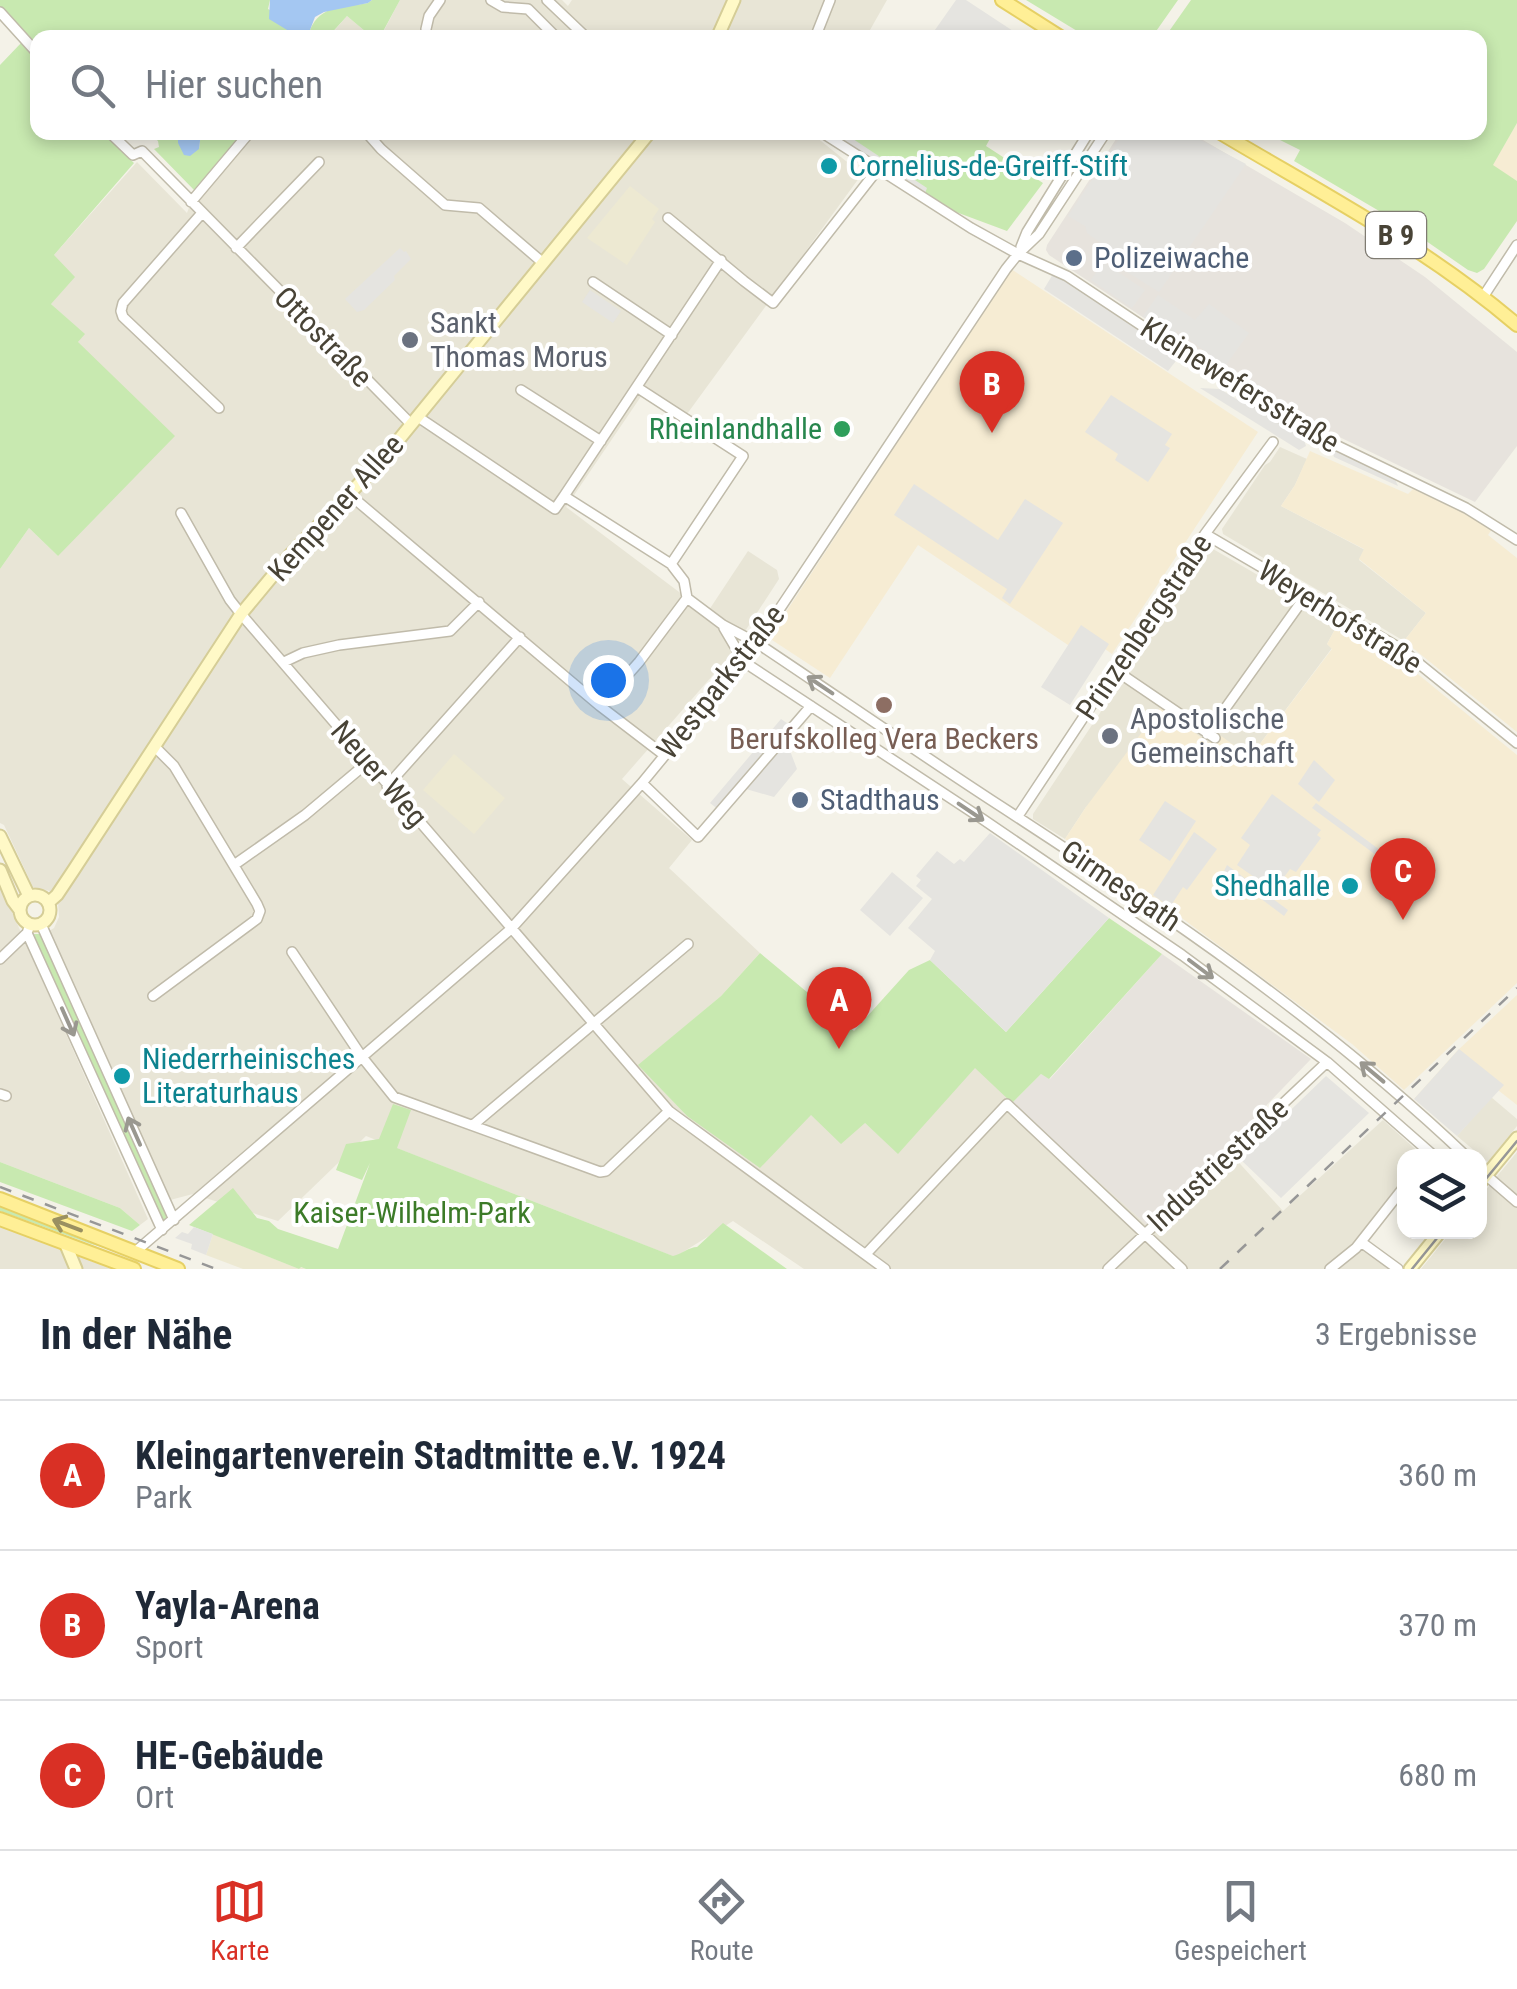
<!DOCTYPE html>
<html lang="de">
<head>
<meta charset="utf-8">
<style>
  :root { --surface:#fff; --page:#f6f6f7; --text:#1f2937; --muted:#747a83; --line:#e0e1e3; --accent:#d93025 }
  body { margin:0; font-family:"Roboto Condensed",sans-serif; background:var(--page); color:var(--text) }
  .controls { position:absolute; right:30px; bottom:30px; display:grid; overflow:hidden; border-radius:20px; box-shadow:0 5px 15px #0003 }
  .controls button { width:90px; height:90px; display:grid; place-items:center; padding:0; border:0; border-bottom:2px solid var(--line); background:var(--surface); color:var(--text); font:50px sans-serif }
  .you { position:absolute; left:608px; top:680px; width:35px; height:35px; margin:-25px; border:8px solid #fff; border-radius:50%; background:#1a73e8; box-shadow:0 0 0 15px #1a73e833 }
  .badge { display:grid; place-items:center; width:65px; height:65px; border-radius:50%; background:var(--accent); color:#fff; font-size:32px; font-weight:700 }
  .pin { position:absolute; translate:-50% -82px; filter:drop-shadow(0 2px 5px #0008) }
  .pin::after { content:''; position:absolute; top:52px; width:35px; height:30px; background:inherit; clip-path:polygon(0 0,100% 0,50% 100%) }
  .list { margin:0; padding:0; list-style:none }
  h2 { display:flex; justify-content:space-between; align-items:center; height:130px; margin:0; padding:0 40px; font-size:42px }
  h2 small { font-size:32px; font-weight:400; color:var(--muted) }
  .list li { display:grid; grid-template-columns:65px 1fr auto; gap:30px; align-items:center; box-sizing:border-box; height:150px; padding:0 40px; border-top:2px solid var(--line) }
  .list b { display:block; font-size:38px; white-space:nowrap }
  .list p { margin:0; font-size:32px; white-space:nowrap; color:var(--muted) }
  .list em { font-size:32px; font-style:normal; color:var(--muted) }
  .icon { flex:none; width:55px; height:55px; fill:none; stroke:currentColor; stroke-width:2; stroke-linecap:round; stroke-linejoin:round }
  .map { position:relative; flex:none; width:1517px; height:1269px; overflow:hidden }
  .search { position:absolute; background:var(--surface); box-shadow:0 5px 15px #0003; left:30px; right:30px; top:30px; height:110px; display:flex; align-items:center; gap:25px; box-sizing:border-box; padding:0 35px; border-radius:20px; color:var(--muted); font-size:38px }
  .sheet { height:580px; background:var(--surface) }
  nav { display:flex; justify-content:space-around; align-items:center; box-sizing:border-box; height:140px; border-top:2px solid var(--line); background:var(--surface); font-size:28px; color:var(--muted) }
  nav a { display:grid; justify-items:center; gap:5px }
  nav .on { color:var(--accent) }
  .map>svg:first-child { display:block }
</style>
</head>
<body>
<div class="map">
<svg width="1517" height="1269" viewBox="0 0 1517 1269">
  <rect width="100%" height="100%" fill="#f4f2e8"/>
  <path fill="#e8e5d6" d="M400 0H562L568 6 572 0H887L866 37 380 38Z
    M347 16 372 37 328 38Z
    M246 133H811L862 174 687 414 646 389 566 507 707 613 748 551 777 570 779 579 727 659 622 779 692 840 669 868 760 953 721 996 639 1065 687 1116 811 1115 865 1123 898 1153 975 1067 1149 1227 1232 1155 1283 1211 1383 1120 1423 1156H1404V1180L1355 1244 1390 1269H804L733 1221 675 1257 366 1136 278 1221 193 1194 170 1200 49 931 54 928 59 917 58 902 50 891 33 887 4 825 0 823V569L29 528 58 556 78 342 84 334 51 304 54 255 137 162 187 213 195 191Z
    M1280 447 1307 459 1295 485 1281 506 1365 550 1359 560 1426 613 1404 641 1223 534 1222 529 1265 465 1270 462Z
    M1213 549 1339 622 1327 644 1332 648 1250 757 1216 733 1209 744 1086 807 1065 839 1033 819V814L1208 550Z
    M0 885 148 1219 140 1225 120 1208 0 1162Z
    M1491 1097 1517 1119V1126L1488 1162 1457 1136Z
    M1517 1152V1269H1421L1451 1232H1480V1197Z
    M0 1219 129 1269H0Z"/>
  <path fill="#f6ecd3" d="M1517 123V181L1492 166Z
    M1011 269 1258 432 1112 654 1105 649 1068 645 918 545 830 678 769 638Z
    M1310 451 1408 494 1413 489 1466 514 1492 529 1488 535 1517 558V732L1404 641 1426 613 1359 559 1364 549 1281 506 1295 485Z
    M1339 622 1403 662 1517 755V983L1404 1090 1352 1044 1175 913 1065 839 1086 807 1160 708 1209 743 1217 733 1250 757 1332 649 1327 644Z
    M1517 995V1105L1489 1083 1414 1099 1457 1051Z"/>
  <path fill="#e7e3dd" d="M1120 133H1191L1345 223 1425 277 1517 352V446L1475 502 1283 410 1049 255 1046 250 1047 245Z
    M1162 954 1311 1059 1149 1227 1012 1103 1041 1074 1050 1079Z"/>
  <path fill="#ede9d2" d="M630 186 659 209 652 219 655 222 627 265 587 238Z
    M454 754 505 798 474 834 423 790Z
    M213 1234 299 1269 300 1267 306 1269H243L206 1255Z"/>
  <path fill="#c8e9b0" d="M0 0H270L268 9 310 30C321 4 344 8 368 3L372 0H400L380 37H372L347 16 328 37 38 38 37 47 0 7Z
    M1026 0H1178L1152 37H1087Z
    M1191 0H1517V123L1493 165 1517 181V221L1484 269 1477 273 1468 270 1403 225 1294 161 1300 150 1266 133 1480 132V38L1165 37Z
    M22 42 37 59 38 132 103 133 134 163 54 255 75 277 51 304 85 334 78 342 175 436 58 556 29 528 0 569V65Z
    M149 133H188L185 137 199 149 201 133H246L195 191 154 149 159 147 158 141Z
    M842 133H993L986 146 1043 183 1007 231 929 202Z
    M1109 918 1162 954 1049 1079 1041 1074 1012 1103 975 1068 898 1154 865 1123 841 1144 811 1115 760 1168 687 1116 638 1065 721 996 760 953 854 1031 909 970 930 960 1006 1032Z
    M34 934H41L169 1218 161 1224 35 942Z
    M393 1104 411 1110 397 1148 673 1256C682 1254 689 1247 697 1247L723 1223 787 1269H306L301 1267 299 1269 189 1225 233 1188 257 1218 269 1221 278 1229 338 1249 370 1163 362 1180 336 1170 346 1144 379 1139Z
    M0 1162 120 1208 140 1225 132 1231 0 1182Z
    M0 1203 108 1246 105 1248 91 1244 0 1211Z"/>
  <path fill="#e5e4e0" d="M956 0H966L1022 37H930Z
    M830 133H844L927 188 924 196Z
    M1123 133H1187L1246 164 1159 292 1108 260 1112 251 1087 233 1085 226 1068 216Z
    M400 248 404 252 406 251 411 259 394 276 395 280 364 310 357 312 345 299Z
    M1103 262 1145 290 1132 308 1091 280Z
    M1053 274 1093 298 1179 357 1168 371 1044 289Z
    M590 290 621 311 613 323 582 302Z
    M1158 295 1195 320 1209 304 1249 333 1225 366 1177 330 1172 336 1143 316Z
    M1200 388 1220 389 1241 402 1249 403 1302 434 1306 446 1299 450Z
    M1111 395 1172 434 1165 445 1170 448 1148 482 1115 460 1118 454 1085 432Z
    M1331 448 1394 477 1398 486 1334 457Z
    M914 484 998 540 1025 499 1063 523 1010 604 1002 598 1007 589 894 515Z
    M1081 625 1109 644 1070 705 1041 687Z
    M781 719 797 730 787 743 797 769 774 797 746 789 724 814 710 803Z
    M1314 760 1335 780 1319 802 1298 784Z
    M1272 794 1321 830 1317 835 1321 838 1296 872 1290 869 1274 891 1237 865 1250 845 1241 838Z
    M1165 801 1196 821 1170 861 1139 840Z
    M1316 803 1425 883 1421 888 1312 808Z
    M1194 832 1217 849 1187 890 1183 887 1170 907 1153 895Z
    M990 833 1109 918 1006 1032 930 960 935 951 908 928 932 899 916 886 921 880 916 876 937 851 954 864 960 859 964 862Z
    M1227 865 1288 910 1284 916 1224 871Z
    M892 872 923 898 890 936 860 910Z
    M1459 1049 1504 1085 1457 1136 1414 1099Z
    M1326 1076 1369 1113 1281 1198 1240 1159Z
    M194 1227 213 1234 206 1255 191 1249 192 1244 175 1238 182 1232 188 1234Z"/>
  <path fill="#a4c7f2" d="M270 0H372L368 3 324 12 315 17 310 30 297 36 269 19Z
    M188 133H201L199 149 190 156 184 155 178 143V139L185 137Z"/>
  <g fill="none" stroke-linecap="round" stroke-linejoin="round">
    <g stroke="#c0bbaa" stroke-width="12">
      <path id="street" d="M491 0 503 7 528 9 557 38
        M547 0 587 38
        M0 12 38 54
        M426 29 429 16 440 0
        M815 38 830 0
        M109 132 133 155 142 151 411 424
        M366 132 381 149 445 205 479 208 542 262
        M821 132 971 228 1018 254 1067 276 1284 420 1466 508 1517 540
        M191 202 250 132
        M202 213 123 303 121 311 123 317 219 408
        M668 218 744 281 773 303 878 169
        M1021 247 1027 232 1089 132
        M236 248 319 162
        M593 282 672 335
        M1483 297 1517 245
        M638 388 743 456 671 564
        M521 390 601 441
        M418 417 555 509 564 496 671 564 684 581 687 598 723 625 757 643C835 695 913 749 991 800 1158 908 1322 1019 1466 1156
        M350 495 600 706 664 755
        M564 496 721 260
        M181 513 230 600 241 614 669 1111 885 1269
        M1205 534 1401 649 1517 743
        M724 628 744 662 981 818 1182 955 1327 1062 1434 1156
        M284 662 303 653 339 645 450 631 479 602
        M1115 670 1215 738
        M600 706 639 662 687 598
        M1207 734 1307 594
        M642 783 698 837 811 706
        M387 786 520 637
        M1018 816 1205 534 1273 442
        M234 865 305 815 367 763
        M41 924 174 1220
        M30 925 27 933 162 1230
        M292 952 362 1057 394 1097 600 1172 606 1171 669 1111
        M0 959 27 933
        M153 996 257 919 260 911 257 904 174 766 155 747
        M0 1094 6 1096
        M473 1125 688 944
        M1480 1170 1517 1202
        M1361 1242 1398 1269
        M135 1252 511 929 642 783 757 643 1006 269 1018 254 1039 234 1106 132
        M866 1254 1007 1104 1182 1269
        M1108 1269 1327 1062
        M1330 1269 1356 1248 1404 1187"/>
    </g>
    <g stroke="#d5cd97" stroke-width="15">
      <path id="secondary" d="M717 38 734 0
        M0 836 29 896
        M0 870 13 901 19 909
        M20 910a15 15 0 1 1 30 0a15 15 0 1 1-30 0Z
        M48 903 57 895 73 871 241 614 289 556 383 459 650 132
        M1480 1183 1517 1138
        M66 1245 76 1269
        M1410 1269 1440 1232"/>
    </g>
    <g stroke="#e6d064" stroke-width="16">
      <path id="primary" d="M1002 0 1062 38
        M1219 132C1321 193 1426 247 1517 325
        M0 1199 178 1269
        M0 1219 134 1269"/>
    </g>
    <use href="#street" stroke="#fff" stroke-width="9"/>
    <use href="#secondary" stroke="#fff9c7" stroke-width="11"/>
    <use href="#primary" stroke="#ffef96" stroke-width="12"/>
    <path stroke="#979797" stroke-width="2.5" d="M1480 1186 1517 1141
      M1412 1269 1442 1232"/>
    <path stroke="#979797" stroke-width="2.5" stroke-dasharray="12 12" stroke-linecap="butt" d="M0 1187 216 1269
      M1220 1269 1517 988"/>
  </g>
  <defs><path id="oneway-shaft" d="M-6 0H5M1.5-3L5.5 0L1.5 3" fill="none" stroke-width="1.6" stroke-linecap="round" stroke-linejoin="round" transform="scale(2.5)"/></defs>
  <g stroke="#9a9890">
    <use href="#oneway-shaft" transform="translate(820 685) rotate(-146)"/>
    <use href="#oneway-shaft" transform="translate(971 812) rotate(34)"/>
    <use href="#oneway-shaft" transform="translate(1201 969) rotate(37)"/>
    <use href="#oneway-shaft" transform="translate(68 1022) rotate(66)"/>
    <use href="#oneway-shaft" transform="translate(1372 1072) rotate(-140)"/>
    <use href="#oneway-shaft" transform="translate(134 1131) rotate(-114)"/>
  </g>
  <use stroke="#9a9061" href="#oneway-shaft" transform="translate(67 1225) rotate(-159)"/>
  <g fill="#0f9aa8" stroke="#fff" stroke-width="4">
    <circle cx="829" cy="166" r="10"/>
    <circle cx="1350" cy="886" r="10"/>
    <circle cx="122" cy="1076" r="10"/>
  </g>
  <g fill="#5c6f8a" stroke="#fff" stroke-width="4">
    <circle cx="1074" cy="258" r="10"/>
    <circle cx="800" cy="800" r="10"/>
  </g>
  <g fill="#6b7280" stroke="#fff" stroke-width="4">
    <circle cx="410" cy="340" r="10"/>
    <circle cx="1110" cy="736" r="10"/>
  </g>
  <circle fill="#2e9e5b" stroke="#fff" stroke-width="4" cx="842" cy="429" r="10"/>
  <circle fill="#8d6e63" stroke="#fff" stroke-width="4" cx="884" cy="705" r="10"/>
  <g text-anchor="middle" stroke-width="8" stroke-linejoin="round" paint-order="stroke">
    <rect fill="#fff" stroke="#7f7b72" stroke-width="2.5" x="1366" y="212" width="60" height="46" rx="8"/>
    <g font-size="28" font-weight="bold" fill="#484336">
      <text x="1396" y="245">B 9</text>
    </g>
    <g font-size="30" fill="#0d838f" stroke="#fff" text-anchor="start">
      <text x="849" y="176">Cornelius-de-Greiff-Stift</text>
      <text x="1330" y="896" text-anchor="end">Shedhalle</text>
      <text x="142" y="1069">Niederrheinisches<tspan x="142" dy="34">Literaturhaus</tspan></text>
    </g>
    <g font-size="30" fill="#4e5e75" stroke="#fff" text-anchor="start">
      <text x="1094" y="268">Polizeiwache</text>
      <text x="820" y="810">Stadthaus</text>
    </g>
    <g font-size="30" fill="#5b616d" stroke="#fff" text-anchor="start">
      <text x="430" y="333">Sankt<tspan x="430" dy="34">Thomas Morus</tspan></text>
      <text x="1130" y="729">Apostolische<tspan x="1130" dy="34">Gemeinschaft</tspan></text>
    </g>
    <g font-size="30" fill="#484336" stroke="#fff">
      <text transform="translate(323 337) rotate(46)" y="10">Ottostraße</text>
      <text transform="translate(1240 385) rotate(32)" y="10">Kleinewefersstraße</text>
      <text transform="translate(336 508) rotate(-48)" y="10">Kempener Allee</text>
      <text transform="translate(1340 617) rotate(32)" y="10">Weyerhofstraße</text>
      <text transform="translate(1144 627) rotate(-56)" y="10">Prinzenbergstraße</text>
      <text transform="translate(721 682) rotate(-52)" y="10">Westparkstraße</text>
      <text transform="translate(379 774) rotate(49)" y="10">Neuer Weg</text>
      <text transform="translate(1121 886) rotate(34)" y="10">Girmesgath</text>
      <text transform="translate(1218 1165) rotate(-43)" y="10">Industriestraße</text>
    </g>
    <g font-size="30" fill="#27864d" stroke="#fff" text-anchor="end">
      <text x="822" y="439">Rheinlandhalle</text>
    </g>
    <g font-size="30" fill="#785e54" stroke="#fff">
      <text x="884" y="749">Berufskolleg Vera Beckers</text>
    </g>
    <g font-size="30" fill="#3c7b28" stroke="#fff">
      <text x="412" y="1223">Kaiser-Wilhelm-Park</text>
    </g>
  </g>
</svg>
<div class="controls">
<button><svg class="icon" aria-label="layers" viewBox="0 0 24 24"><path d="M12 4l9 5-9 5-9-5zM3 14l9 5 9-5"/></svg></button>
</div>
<div class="you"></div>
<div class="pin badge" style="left:839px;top:1049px">A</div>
<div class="pin badge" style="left:992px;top:433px">B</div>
<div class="pin badge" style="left:1403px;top:920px">C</div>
<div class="search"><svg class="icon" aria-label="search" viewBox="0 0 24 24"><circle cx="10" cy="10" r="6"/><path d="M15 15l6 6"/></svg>Hier suchen</div>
</div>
<section class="sheet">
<h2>In der Nähe<small>3 Ergebnisse</small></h2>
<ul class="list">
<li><span class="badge">A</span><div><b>Kleingartenverein Stadtmitte e.V. 1924</b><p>Park</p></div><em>360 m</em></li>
<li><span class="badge">B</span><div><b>Yayla-Arena</b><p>Sport</p></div><em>370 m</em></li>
<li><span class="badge">C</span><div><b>HE-Gebäude</b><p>Ort</p></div><em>680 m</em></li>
</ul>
</section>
<nav>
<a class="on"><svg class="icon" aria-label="map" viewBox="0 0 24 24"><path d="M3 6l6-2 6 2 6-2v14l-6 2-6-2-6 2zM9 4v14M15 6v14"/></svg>Karte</a>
<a><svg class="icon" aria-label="directions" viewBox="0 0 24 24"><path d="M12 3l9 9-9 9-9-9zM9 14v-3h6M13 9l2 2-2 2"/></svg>Route</a>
<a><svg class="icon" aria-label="saved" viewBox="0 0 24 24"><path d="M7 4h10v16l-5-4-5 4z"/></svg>Gespeichert</a>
</nav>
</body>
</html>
